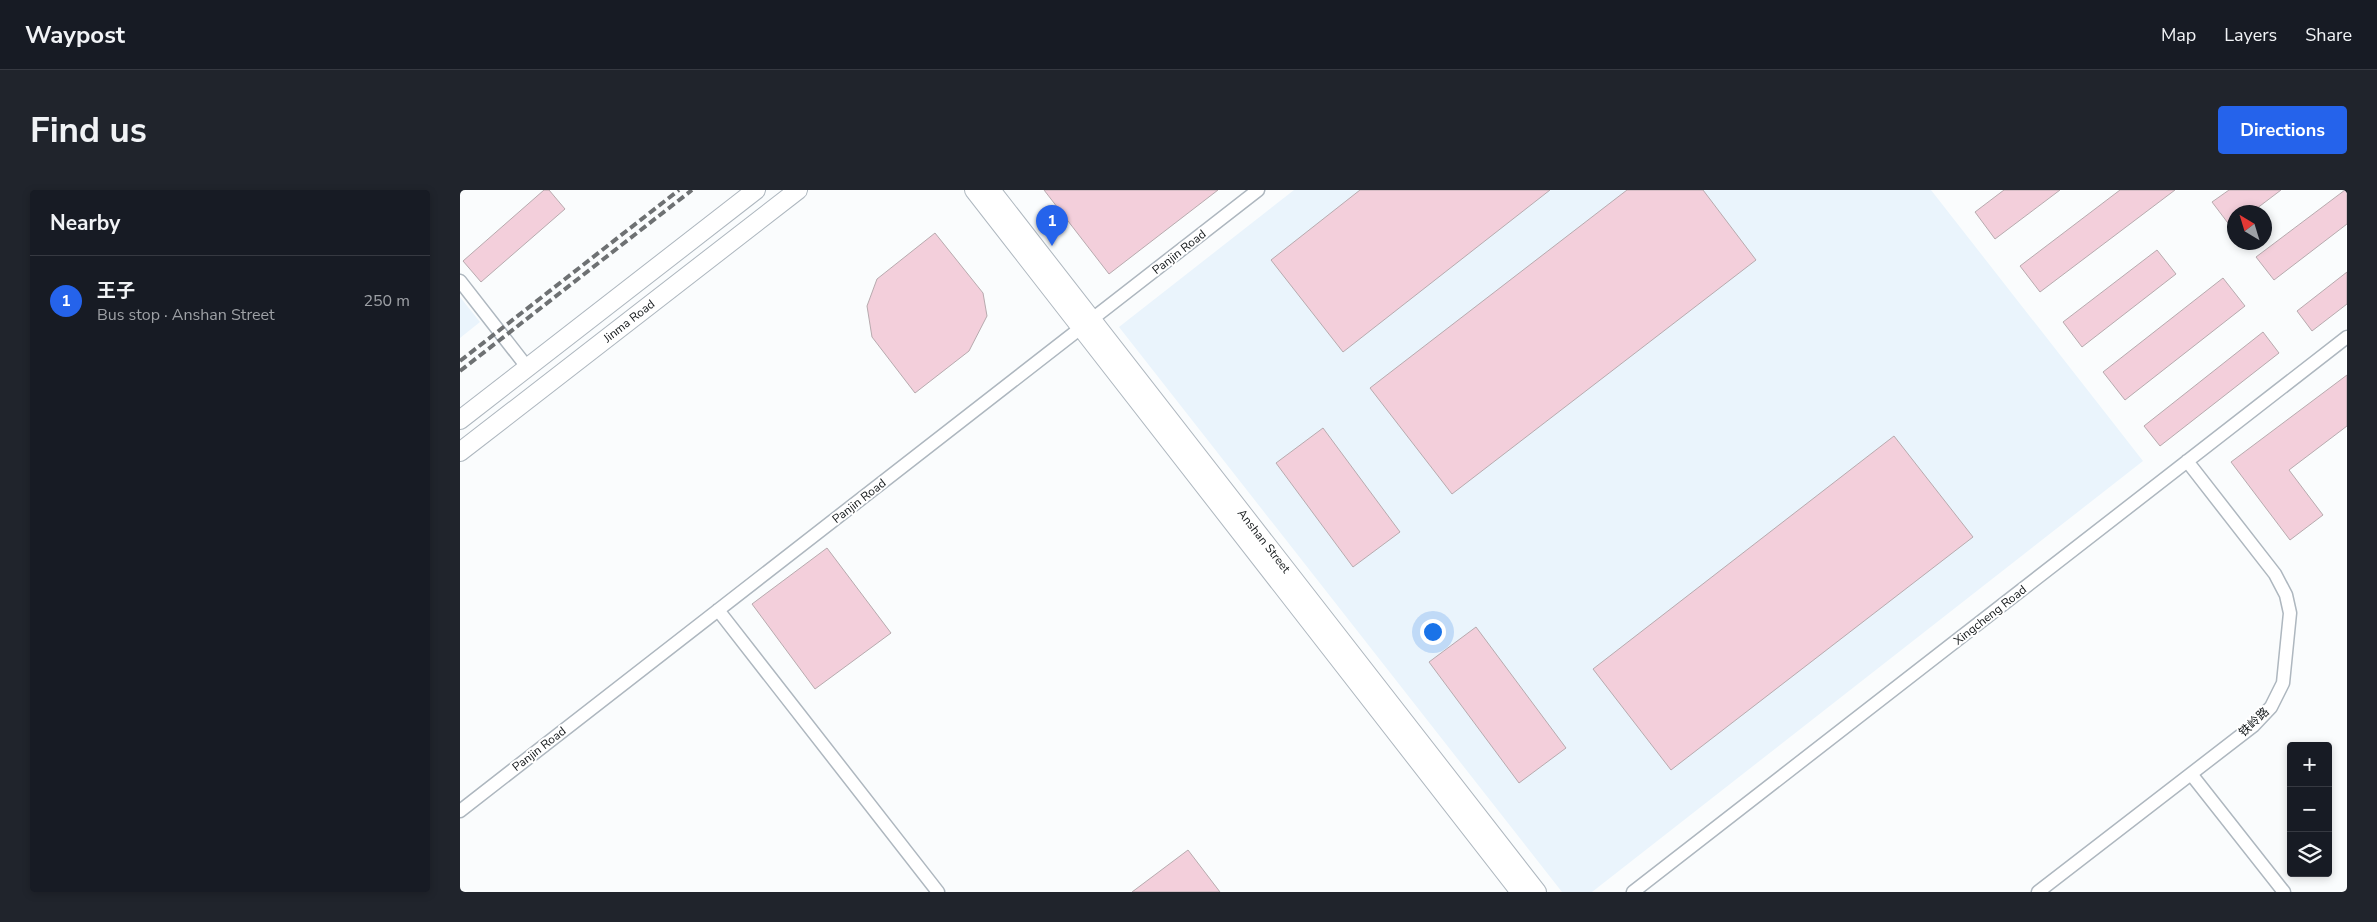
<!DOCTYPE html>
<html lang="en">
<head>
<meta charset="utf-8">
<style>
  :root { --surface:#171b24; --page:#20242c; --text:#f1f3f6; --muted:#9ea1a6; --line:#363941; --accent:#2563eb }
  body { margin:0; font-family:"Nunito Sans","Noto Sans SC",sans-serif; background:var(--page); color:var(--text) }
  .controls { position:absolute; right:15px; bottom:15px; display:grid; overflow:hidden; border-radius:5px; box-shadow:0 2px 8px #0003 }
  .controls button { width:45px; height:45px; display:grid; place-items:center; padding:0; border:0; border-bottom:1px solid var(--line); background:var(--surface); color:var(--text); font:25px sans-serif }
  .compass { position:absolute; left:1767px; top:15px; width:45px; height:45px; border-radius:50%; background:var(--surface); box-shadow:0 2px 8px #0003; rotate:322deg }
  .you { position:absolute; left:972px; top:441px; width:18px; height:18px; margin:-12px; border:4px solid #fff; border-radius:50%; background:#1a73e8; box-shadow:0 0 0 8px #1a73e833 }
  .badge { display:grid; place-items:center; width:32px; height:32px; border-radius:50%; background:var(--accent); color:#fff; font-size:16px; font-weight:700 }
  .pin { position:absolute; translate:-50% -41px; filter:drop-shadow(0 1px 2px #0008) }
  .pin::after { content:''; position:absolute; top:26px; width:18px; height:15px; background:inherit; clip-path:polygon(0 0,100% 0,50% 100%) }
  .list { margin:0; padding:0; list-style:none }
  h2 { display:flex; justify-content:space-between; align-items:center; height:65px; margin:0; padding:0 20px; font-size:21px }
  h2 small { font-size:16px; font-weight:400; color:var(--muted) }
  .list li { display:grid; grid-template-columns:32px 1fr auto; gap:15px; align-items:center; box-sizing:border-box; height:90px; padding:0 20px; border-top:1px solid var(--line) }
  .list b { display:block; font-size:19px; white-space:nowrap }
  .list p { margin:0; font-size:16px; white-space:nowrap; color:var(--muted) }
  .list em { font-size:16px; font-style:normal; color:var(--muted) }
  .icon { flex:none; width:28px; height:28px; fill:none; stroke:currentColor; stroke-width:2; stroke-linecap:round; stroke-linejoin:round }
  .map { position:relative; flex:none; width:1887px; height:702px; overflow:hidden; border-radius:5px }
  header { display:flex; align-items:center; gap:30px; box-sizing:border-box; height:70px; padding:0 25px; background:var(--surface); border-bottom:1px solid var(--line) }
  header strong { font-size:24px }
  nav { display:flex; gap:28px; margin-inline-start:auto; font-size:18px }
  .intro { display:flex; align-items:center; justify-content:space-between; box-sizing:border-box; height:120px; padding:0 30px }
  h1 { margin:0; font-size:35px }
  .button { padding:12px 22px; border-radius:5px; background:var(--accent); color:#fff; font-size:18px; font-weight:700 }
  main { display:flex; gap:30px; padding:0 30px }
  aside { flex:1; background:var(--surface); border-radius:5px; box-shadow:0 2px 8px #0003 }
  .map>svg:first-child { display:block }
</style>
</head>
<body>
<header>
<strong>Waypost</strong>
<nav><a>Map</a><a>Layers</a><a>Share</a></nav>
</header>
<div class="intro"><h1>Find us</h1><a class="button">Directions</a></div>
<main>
<aside>
<h2>Nearby<small></small></h2>
<ul class="list">
<li><span class="badge">1</span><div><b>王子</b><p>Bus stop · Anshan Street</p></div><em>250 m</em></li>
</ul>
</aside>
<div class="map">
<svg width="1887" height="702" viewBox="0 0 1887 702">
  <rect width="100%" height="100%" fill="#fafcfd"/>
  <path fill="#eaf4fc" d="M834 0H1471L1683 271 1132 702H1102L659 137Z
    M0 107 20 132 0 148Z"/>
  <path fill="#f3cfdb" stroke="#b7aaae" d="M84 0H89L105 19 21 92 3 71Z
    M584 0H758L649 84Z
    M900 0H1090L883 162 811 70Z
    M1167 0H1243L1296 70 992 304 910 198Z
    M1544 0H1600L1535 49 1515 22Z
    M1660 0H1715L1580 102 1560 76Z
    M1769 0H1821L1792 22H1774V41L1752 12Z
    M1885 0H1887V34L1814 90 1796 67Z
    M475 43 523 103 527 126 509 161 455 203 412 147 407 116 417 89Z
    M1697 60 1716 84 1622 157 1603 132Z
    M1887 82V114L1852 141 1837 121Z
    M1763 88 1785 116 1665 210 1643 182Z
    M1803 142 1819 163 1700 256 1684 236Z
    M1887 185V236L1829 280 1863 325 1830 350 1771 272Z
    M863 238 940 342 893 377 816 273Z
    M1434 246 1513 347 1211 580 1133 479Z
    M367 358 431 443 355 499 292 414Z
    M1016 437 1106 558 1059 593 969 472Z
    M728 660 760 702H672Z"/>
  <g fill="none" stroke-linecap="round" stroke-linejoin="round">
    <g stroke="#aeb7bf" stroke-width="15">
      <path id="street" d="M0 91 67 177
        M258 420 478 702
        M1731 584 1824 702
        M0 621 798 0
        M1173 702 1887 147
        M1578 702 1793 536 1811 517 1823 493 1830 423 1826 405 1815 384 1727 271"/>
    </g>
    <g stroke="#aeb7bf" stroke-width="20">
      <path id="secondary" d="M514 0 1060 702
        M531 0 1077 702
        M0 230 296 0
        M0 262 338 0"/>
    </g>
    <use href="#street" stroke="#fff" stroke-width="12"/>
    <use href="#secondary" stroke="#fff" stroke-width="18"/>
    <path stroke="#6e7173" stroke-width="4" stroke-dasharray="8 4" stroke-linecap="butt" d="M0 171 219 0
      M0 181 232 0"/>
  </g>
  <g text-anchor="middle" stroke-width="4" stroke-linejoin="round" paint-order="stroke">
    <g font-size="12" fill="#121618" stroke="#fff">
      <text transform="translate(719 62) rotate(-38)" y="4">Panjin Road</text>
      <text transform="translate(169 131) rotate(-38)" y="4">Jinma Road</text>
      <text transform="translate(399 311) rotate(-38)" y="4">Panjin Road</text>
      <text transform="translate(804 351) rotate(52)" y="4">Anshan Street</text>
      <text transform="translate(1530 425) rotate(-38)" y="4">Xingcheng Road</text>
      <text transform="translate(1794 532) rotate(-43)" y="4">铁岭路</text>
      <text transform="translate(79 559) rotate(-38)" y="4">Panjin Road</text>
    </g>
  </g>
</svg>
<div class="controls">
<button>+</button>
<button>−</button>
<button><svg class="icon" aria-label="layers" viewBox="0 0 24 24"><path d="M12 4l9 5-9 5-9-5zM3 14l9 5 9-5"/></svg></button>
</div>
<svg class="compass" viewBox="-18 -18 36 36"><path d="M0-13l5 13h-10z" fill="#e53935"/><path d="M0 13l5-13h-10z" fill="#9ea1a6"/></svg>
<div class="you"></div>
<div class="pin badge" style="left:592px;top:56px">1</div>
</div>
</main>
</body>
</html>
